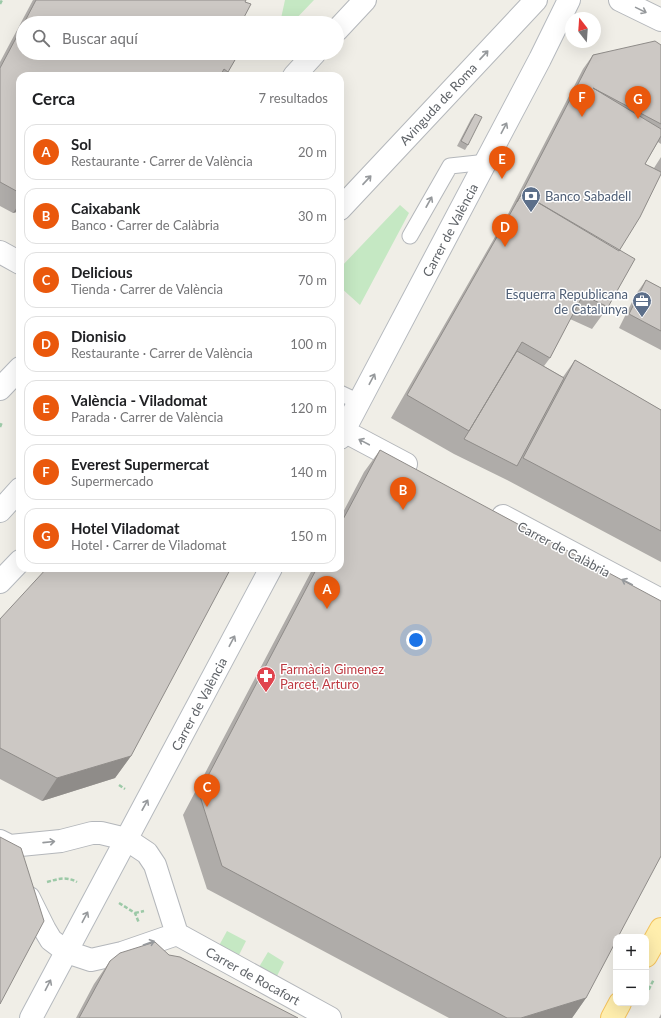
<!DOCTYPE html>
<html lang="es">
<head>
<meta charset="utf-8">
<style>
  :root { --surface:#fff; --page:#f2f2f2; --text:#202124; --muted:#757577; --line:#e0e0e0; --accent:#ea580c }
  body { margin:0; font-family:Lato,sans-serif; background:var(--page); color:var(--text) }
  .controls { position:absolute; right:12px; bottom:12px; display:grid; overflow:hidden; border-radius:8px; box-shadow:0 4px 16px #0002 }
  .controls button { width:36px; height:36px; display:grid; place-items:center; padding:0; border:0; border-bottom:1px solid var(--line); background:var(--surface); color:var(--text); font:20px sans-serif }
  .compass { position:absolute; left:565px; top:12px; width:36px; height:36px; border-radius:50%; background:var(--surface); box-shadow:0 4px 16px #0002; rotate:343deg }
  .you { position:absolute; left:416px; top:640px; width:14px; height:14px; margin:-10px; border:3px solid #fff; border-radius:50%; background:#1a73e8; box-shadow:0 0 0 6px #1a73e833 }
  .badge { display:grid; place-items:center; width:26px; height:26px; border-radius:50%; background:var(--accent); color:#fff; font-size:13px; font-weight:700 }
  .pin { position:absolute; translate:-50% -33px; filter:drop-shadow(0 1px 2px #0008) }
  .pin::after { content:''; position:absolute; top:21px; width:14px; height:12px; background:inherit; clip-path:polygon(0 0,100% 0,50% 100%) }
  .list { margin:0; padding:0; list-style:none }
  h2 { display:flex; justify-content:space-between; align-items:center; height:52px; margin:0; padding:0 16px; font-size:17px }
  h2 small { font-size:13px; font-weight:400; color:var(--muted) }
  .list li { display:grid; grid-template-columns:26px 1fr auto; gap:12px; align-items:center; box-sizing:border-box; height:56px; margin:0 8px 8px; padding:0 8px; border:1px solid var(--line); border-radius:12px }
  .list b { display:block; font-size:15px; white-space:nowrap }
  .list p { margin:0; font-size:13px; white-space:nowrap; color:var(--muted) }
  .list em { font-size:13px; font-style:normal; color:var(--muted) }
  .icon { flex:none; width:22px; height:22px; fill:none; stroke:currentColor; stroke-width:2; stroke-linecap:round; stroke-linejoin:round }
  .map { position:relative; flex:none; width:661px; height:1018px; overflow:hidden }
  .search { position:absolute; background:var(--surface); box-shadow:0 4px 16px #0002; left:16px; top:16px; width:328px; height:44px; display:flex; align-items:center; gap:10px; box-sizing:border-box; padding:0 14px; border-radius:22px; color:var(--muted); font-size:15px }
  .panel { position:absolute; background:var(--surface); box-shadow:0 4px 16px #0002; left:16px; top:72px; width:328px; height:500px; border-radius:12px }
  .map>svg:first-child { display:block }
</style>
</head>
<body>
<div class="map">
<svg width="661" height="1018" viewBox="0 0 661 1018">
  <rect width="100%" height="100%" fill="#f0eee7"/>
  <path fill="#c5e8c3" d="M285 0H314L292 23H280Z
    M400 205 409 213 360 305 340 287V268Z
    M227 931 246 941 236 961 216 951Z
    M268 952 284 962 274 982 256 972Z"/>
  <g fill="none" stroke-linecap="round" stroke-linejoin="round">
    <g stroke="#b4b7bb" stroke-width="17">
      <path id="lane" d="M410 236 450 166 487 162
        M340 393 359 402"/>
    </g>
    <g stroke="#b4b7bb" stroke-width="24">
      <path id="street" d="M620 0 661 20
        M337 30 365 0
        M294 76 315 53
        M340 209 536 0
        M0 252 20 263
        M340 429 406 464
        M503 516 661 600
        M0 841 10 846 61 841 92 833H101L126 839 147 853 155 865 177 934 330 1018
        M29 898 45 930 51 940 67 952 91 960 122 953 177 934"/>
    </g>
    <g stroke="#b5b9be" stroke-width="24">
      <path id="secondary" d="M0 389 20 368
        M340 438 540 59 569 0
        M0 511 20 489
        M0 582 20 561
        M31 1018 271 568"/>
    </g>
    <g stroke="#f3c25d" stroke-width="24">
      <path id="primary" d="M646 956 661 929
        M612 1018 620 1003"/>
    </g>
    <path stroke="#9cc9a7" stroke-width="2.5" stroke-dasharray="4 2" stroke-linecap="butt" d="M0 4 2 0
      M0 427 2 422
      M119 785 125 789
      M47 882C58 879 66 876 77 882
      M119 903 135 913 139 923
      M135 913 144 911
      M646 995 654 979"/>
    <use href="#lane" stroke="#fff" stroke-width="15"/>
    <use href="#street" stroke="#fff" stroke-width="22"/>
    <use href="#secondary" stroke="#fff" stroke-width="22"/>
    <use href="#primary" stroke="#ffeead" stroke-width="22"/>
  </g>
  <path fill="#afaca9" d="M33 0H246L245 2 241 23H23V53H239L225 76H20V211L13 213 0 206V62Z
    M661 45V144L658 142 645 164 654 168 661 157V174L619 251 608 307 592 329 570 319 550 358 544 366 563 377 575 360 661 410V562L507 480 454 454 391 418 507 216 583 69 593 55Z
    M475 114 468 145 465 150 457 146 471 119Z
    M646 280 661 288V350L619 328 636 294Z
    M380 450 586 998 572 1018H449L207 889 183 815 313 568H340V518L364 472Z
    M0 619 131 756 115 778 42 801 0 779Z
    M169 955 298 1018H76L94 984 110 961Z
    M661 1014V1018H659Z"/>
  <path fill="#8f8c89" d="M20 203V211L13 213Z
    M131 756 115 778 42 801 57 778Z
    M586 998 572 1018H521Z"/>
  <path fill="#ccc8c4" stroke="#8f8c89" d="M36 0H246L245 2 251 4 241 23H24Z
    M23 25V53H239L228 72 224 69 220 76H20V193L0 182V68Z
    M655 41 661 45V124L593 88 661 129V136L645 164 661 172V174L640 217 619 251 522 193 517 202 593 55Z
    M475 114 482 117 468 145 461 141Z
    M522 193 635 259 608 307 583 295 550 358 522 342 469 431 407 395Z
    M646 280 661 288V331L629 314Z
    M517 351 564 378 517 466 464 439 469 431Z
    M575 360 661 410V531L523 458Z
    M380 450 661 601V856L618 937H616V941L586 998 521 1018H507L222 866 199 793 317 568H340V525Z
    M47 568H231L131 756 57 778 0 748V619Z
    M0 837 21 848 44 921 0 1004Z
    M155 942 169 955 180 957 298 1018H79L110 961 120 953Z"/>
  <defs><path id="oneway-shaft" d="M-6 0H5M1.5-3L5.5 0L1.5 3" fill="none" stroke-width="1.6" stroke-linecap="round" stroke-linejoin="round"/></defs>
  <g stroke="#96999c">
    <use href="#oneway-shaft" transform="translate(641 10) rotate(26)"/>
    <use href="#oneway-shaft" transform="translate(484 55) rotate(-47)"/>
    <use href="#oneway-shaft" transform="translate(504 128) rotate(-62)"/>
    <use href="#oneway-shaft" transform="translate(367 180) rotate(-47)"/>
    <use href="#oneway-shaft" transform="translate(429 202) rotate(-61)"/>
    <use href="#oneway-shaft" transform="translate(372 379) rotate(-62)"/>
    <use href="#oneway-shaft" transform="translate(364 442) rotate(-152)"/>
    <use href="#oneway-shaft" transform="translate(627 582) rotate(-152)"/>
    <use href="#oneway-shaft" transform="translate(232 641) rotate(-62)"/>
    <use href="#oneway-shaft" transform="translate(145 805) rotate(-61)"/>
    <use href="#oneway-shaft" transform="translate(49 842) rotate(-6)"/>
    <use href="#oneway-shaft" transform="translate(85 917) rotate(-62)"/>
    <use href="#oneway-shaft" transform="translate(149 943) rotate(-19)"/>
    <use href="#oneway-shaft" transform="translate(48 985) rotate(-63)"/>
  </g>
  <defs>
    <g id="bank-pin" transform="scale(1)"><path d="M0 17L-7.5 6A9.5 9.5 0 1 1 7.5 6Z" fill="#5c6f8a" stroke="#fff"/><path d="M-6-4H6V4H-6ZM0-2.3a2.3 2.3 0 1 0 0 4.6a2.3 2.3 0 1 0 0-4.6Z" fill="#fff"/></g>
    <g id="office-pin" transform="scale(1)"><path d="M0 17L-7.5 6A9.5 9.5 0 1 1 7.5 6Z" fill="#5c6f8a" stroke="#fff"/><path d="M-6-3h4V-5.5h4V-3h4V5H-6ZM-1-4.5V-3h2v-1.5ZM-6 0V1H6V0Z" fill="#fff"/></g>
    <g id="pharmacy-pin" transform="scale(1)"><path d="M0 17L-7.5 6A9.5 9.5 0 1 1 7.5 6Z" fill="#e0444e" stroke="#fff"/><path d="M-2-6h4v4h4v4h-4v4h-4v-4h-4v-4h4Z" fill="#fff"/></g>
  </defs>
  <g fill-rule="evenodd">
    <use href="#bank-pin" x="531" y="196"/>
    <use href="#office-pin" x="642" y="301"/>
    <use href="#pharmacy-pin" x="266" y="676"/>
  </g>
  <g text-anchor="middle" stroke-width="3" stroke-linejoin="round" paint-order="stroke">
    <g font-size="13" fill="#5e6267" stroke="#fff">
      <text transform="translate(438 104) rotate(-47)" y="5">Avinguda de Roma</text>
      <text transform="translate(450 230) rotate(-62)" y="5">Carrer de València</text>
      <text transform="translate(564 549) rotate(28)" y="5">Carrer de Calàbria</text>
      <text transform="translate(199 704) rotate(-62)" y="5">Carrer de València</text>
      <text transform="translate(253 976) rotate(29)" y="5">Carrer de Rocafort</text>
    </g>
    <g font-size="13" fill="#4e5e75" stroke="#fff" text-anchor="start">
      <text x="545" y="201">Banco Sabadell</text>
      <text x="628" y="299" text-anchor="end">Esquerra Republicana<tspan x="628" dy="15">de Catalunya</tspan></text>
    </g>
    <g font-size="13" fill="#be3a42" stroke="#fff" text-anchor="start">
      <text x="280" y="674">Farmàcia Gimenez<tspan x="280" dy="15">Parcet, Arturo</tspan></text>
    </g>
  </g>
</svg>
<div class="controls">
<button>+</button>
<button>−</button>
</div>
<svg class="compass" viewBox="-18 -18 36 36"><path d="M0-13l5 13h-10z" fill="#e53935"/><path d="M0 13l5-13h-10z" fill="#757577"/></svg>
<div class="you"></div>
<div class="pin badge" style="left:327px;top:609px">A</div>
<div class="pin badge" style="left:403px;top:510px">B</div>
<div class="pin badge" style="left:207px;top:807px">C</div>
<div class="pin badge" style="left:505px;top:247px">D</div>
<div class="pin badge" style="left:502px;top:179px">E</div>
<div class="pin badge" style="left:582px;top:117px">F</div>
<div class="pin badge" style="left:638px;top:119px">G</div>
<div class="search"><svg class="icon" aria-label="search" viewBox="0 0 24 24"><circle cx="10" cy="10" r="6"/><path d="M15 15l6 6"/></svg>Buscar aquí</div>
<section class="panel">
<h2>Cerca<small>7 resultados</small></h2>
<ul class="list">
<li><span class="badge">A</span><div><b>Sol</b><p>Restaurante · Carrer de València</p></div><em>20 m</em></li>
<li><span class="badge">B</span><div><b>Caixabank</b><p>Banco · Carrer de Calàbria</p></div><em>30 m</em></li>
<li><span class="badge">C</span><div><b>Delicious</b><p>Tienda · Carrer de València</p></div><em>70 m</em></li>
<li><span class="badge">D</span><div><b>Dionisio</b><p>Restaurante · Carrer de València</p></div><em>100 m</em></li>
<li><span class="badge">E</span><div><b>València - Viladomat</b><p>Parada · Carrer de València</p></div><em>120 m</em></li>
<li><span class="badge">F</span><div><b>Everest Supermercat</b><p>Supermercado</p></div><em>140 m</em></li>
<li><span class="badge">G</span><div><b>Hotel Viladomat</b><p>Hotel · Carrer de Viladomat</p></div><em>150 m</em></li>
</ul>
</section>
</div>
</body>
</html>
